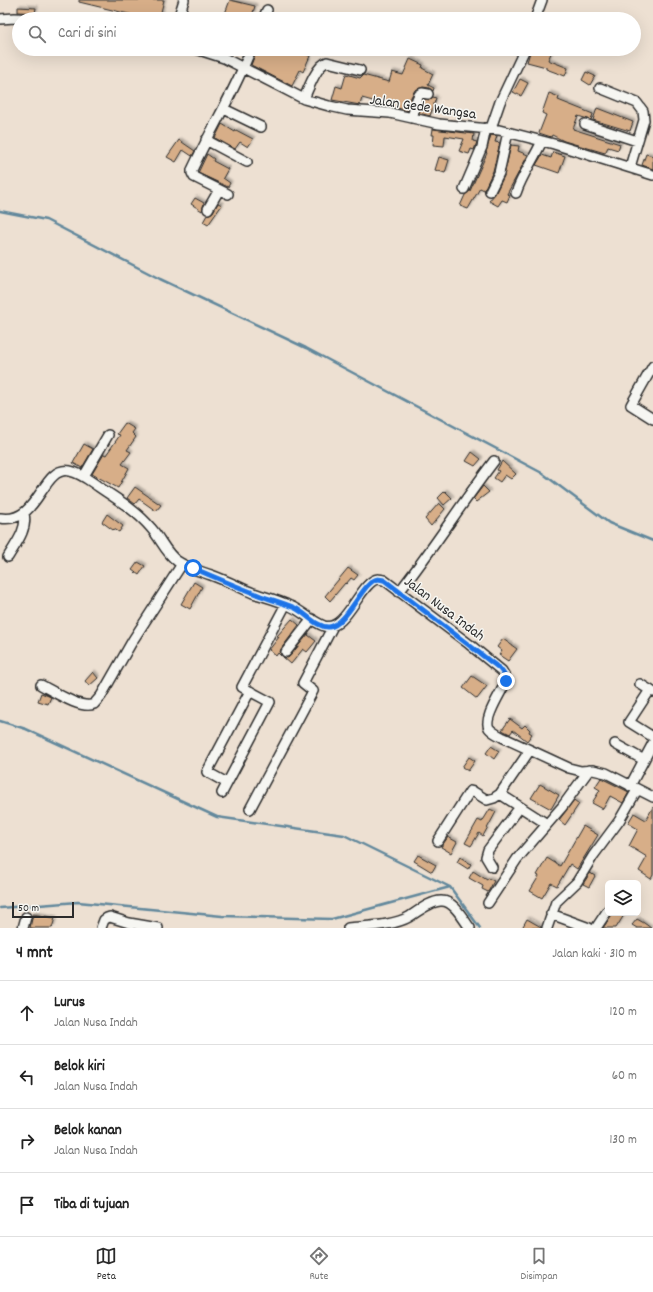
<!DOCTYPE html>
<html lang="id">
<head>
<meta charset="utf-8">
<style>
  :root { --surface:#fff; --page:#f6f6f6; --text:#222; --muted:#767676; --line:#e0e0e0; --accent:#2b2b2b }
  body { margin:0; font-family:Dekko,sans-serif; background:var(--page); color:var(--text) }
  .controls { position:absolute; right:12px; bottom:12px; display:grid; overflow:hidden; border-radius:6px; box-shadow:0 4px 16px #0002 }
  .controls button { width:36px; height:36px; display:grid; place-items:center; padding:0; border:0; border-bottom:1px solid var(--line); background:var(--surface); color:var(--text); font:20px sans-serif }
  .scale { position:absolute; left:12px; bottom:10px; width:62px; box-sizing:border-box; padding-left:4px; border:2px solid #2b2b2b; border-top:0; font-size:11px; line-height:14px; white-space:nowrap; color:#2b2b2b; -webkit-text-stroke:3px #f6f6f2; paint-order:stroke }
  .stop { position:absolute; width:12px; height:12px; margin:-9px; border:3px solid #1a73e8; border-radius:50%; background:#fff }
  .stop.end { background:#1a73e8; border-color:#fff; box-shadow:0 1px 4px #0008 }
  .list { margin:0; padding:0; list-style:none }
  h2 { display:flex; justify-content:space-between; align-items:center; height:52px; margin:0; padding:0 16px; font-size:17px }
  h2 small { font-size:13px; font-weight:400; color:var(--muted) }
  .list li { display:grid; grid-template-columns:26px 1fr auto; gap:12px; align-items:center; box-sizing:border-box; height:64px; padding:0 16px; border-top:1px solid var(--line) }
  .list b { display:block; font-size:15px; white-space:nowrap }
  .list p { margin:0; font-size:13px; white-space:nowrap; color:var(--muted) }
  .list em { font-size:13px; font-style:normal; color:var(--muted) }
  .icon { flex:none; width:22px; height:22px; fill:none; stroke:currentColor; stroke-width:2; stroke-linecap:round; stroke-linejoin:round }
  .map { position:relative; flex:none; width:653px; height:928px; overflow:hidden }
  .search { position:absolute; background:var(--surface); box-shadow:0 4px 16px #0002; left:12px; right:12px; top:12px; height:44px; display:flex; align-items:center; gap:10px; box-sizing:border-box; padding:0 14px; border-radius:22px; color:var(--muted); font-size:15px }
  .sheet { height:308px; background:var(--surface) }
  nav { display:flex; justify-content:space-around; align-items:center; box-sizing:border-box; height:56px; border-top:1px solid var(--line); background:var(--surface); font-size:11px; color:var(--muted) }
  nav a { display:grid; justify-items:center; gap:2px }
  nav .on { color:var(--accent) }
  .map>svg:first-child { display:block }
</style>
</head>
<body>
<div class="map">
<svg width="653" height="928" viewBox="0 0 653 928">
  <defs>
    <filter id="shadow"><feDropShadow dx="2" dy="-2" stdDeviation="1" flood-color="#0004"/></filter>
  </defs>
  <rect width="100%" height="100%" fill="#ede0d2"/>
  <filter id="ink" filterUnits="userSpaceOnUse"><feTurbulence type="fractalNoise" baseFrequency=".025" numOctaves="2"/><feDisplacementMap in="SourceGraphic" scale="8" xChannelSelector="R" yChannelSelector="G"/><feConvolveMatrix kernelMatrix="1 2 1 2 8 2 1 2 1" color-interpolation-filters="sRGB"/></filter>
  <g filter="url(#ink)">
    <g fill="none" stroke-linecap="round" stroke-linejoin="round">
      <path stroke="#62889c" stroke-width="2.5" d="M0 211 46 220 160 279 306 348 542 473 609 523 653 541
        M0 721 26 729 217 817 344 835 450 887 480 928
        M0 908 78 902 222 916 332 919 450 887"/>
    </g>
    <path fill="#d7ae88" stroke="#2b2b2b" filter="url(#shadow)" d="M79 0H164L161 12 162 13 160 19H130L133 15 79 2Z
      M230 0 255 6 251 19H223Z
      M18 7 36 8 35 13 18 12Z
      M257 49H295L310 56 303 72 300 70 292 86 251 65Z
      M531 49H553L548 60 568 68 565 76 546 69V67L527 62Z
      M410 59 423 65 422 68 433 74 428 85 434 88 433 91 429 88 423 87 415 90 411 97 408 111 362 98 360 105 332 100 336 86 342 88 346 74 360 78 363 75 389 82 392 72 403 75Z
      M586 72 595 76 590 85 582 80Z
      M520 79 528 83 521 96 513 92Z
      M549 93 559 97 558 100 593 114 591 120 578 116 573 129 620 144 618 150 608 147 605 153 564 141 552 135 551 137 539 133 546 115 542 113Z
      M433 97 436 98 430 116 419 113 424 99 430 100Z
      M597 108 633 122 630 131 593 120Z
      M222 124 235 132 236 130 253 139 248 147 240 142 235 149 215 138Z
      M433 129 474 134 473 141 477 142 474 150 471 149 469 154 459 151 464 139 445 136 444 146 433 145 434 135H432Z
      M491 135 497 136 495 142 500 143 493 171 484 190 480 188 468 209 460 206 465 195 470 191 487 153 486 152Z
      M179 140 195 151 192 156 183 150 176 162 167 157Z
      M511 145 519 146 518 151 528 155 507 194 510 195 507 202 502 200 498 206 489 201 495 194 504 176Z
      M553 152 565 156 559 173 536 165 542 155 551 158Z
      M207 154 214 159 213 161 228 169 223 178 230 183 228 187 198 173Z
      M646 154 653 156V169L642 165Z
      M439 157 449 160 445 173 435 170Z
      M195 198 204 203 202 211 191 204Z
      M218 203 222 205 208 225 203 222 207 215 213 212Z
      M125 423 135 429 132 433 136 437 127 450 131 452 122 464 129 468 118 488 92 474 104 454 106 455 120 435 117 434Z
      M84 444 93 449 82 468 73 463Z
      M472 452 481 459 475 466 466 461Z
      M502 461 516 474 511 479 505 475 500 482 494 478 499 471 497 470Z
      M483 486 489 492 476 502 473 499Z
      M135 487 161 505 156 511 139 499 135 504 127 498Z
      M445 491 452 498 444 505 438 498Z
      M439 503 445 509 431 526 425 519Z
      M107 514 123 526 119 532 114 529 113 530 102 522Z
      M138 562 145 566 139 575 132 570Z
      M348 568 358 575 354 580 351 578 346 584 345 583 330 601 325 596Z
      M194 582 202 587 190 609 181 604Z
      M292 619 299 625 281 649 280 652 281 656 278 653 276 656 269 650 279 637 277 636Z
      M309 633 308 635 316 641 307 652 303 649 291 664 283 657 288 658 290 656Z
      M503 639 517 649 508 661 499 655 502 651 497 647Z
      M93 672 98 678 89 686 85 681Z
      M472 676 487 686 477 699 463 688Z
      M41 693 51 697 48 704 38 701Z
      M510 719 522 728 525 725 530 730 529 732 532 734 527 741 513 730 510 734 502 730Z
      M491 746 499 751 494 759 486 753Z
      M469 757 475 761 468 771 462 767Z
      M601 778 629 792 623 803 610 796 603 809 592 803 600 790 595 787Z
      M540 784 559 795 551 809 531 798Z
      M574 800 579 804 565 825 559 820Z
      M653 807V875L651 879 639 871 647 857 629 846 638 829 628 823 634 813 646 820Z
      M490 809 496 812 483 836 479 833 471 846 465 843 478 820 482 822Z
      M583 826 598 835 577 869 570 864 557 886 551 883 542 898 530 891 539 876 537 875 547 858 560 866Z
      M448 837 457 842 451 853 441 847Z
      M418 855 436 865 432 872 414 861Z
      M460 857 471 864 468 869 457 862Z
      M473 871 487 880 488 878 494 881 488 892 482 889 483 886 469 878Z
      M590 873 595 876 589 887 583 884Z
      M613 913H620L624 915 616 928H603Z
      M33 914 55 918 52 928H30Z
      M527 919 541 927V928H522Z
      M637 919 644 923 651 928H637L632 925Z"/>
    <g fill="none" stroke-linecap="round" stroke-linejoin="round">
      <g stroke="#2b2b2b" stroke-width="12">
        <path id="minor" d="M0 19 15 18 36 19
          M178 19 184 0
          M263 19 267 10
          M535 19 542 0
          M196 49 224 58 304 99 329 106 347 110 390 113 439 124 499 130 554 144 653 175
          M600 88 637 103 643 111 644 120 630 167
          M304 99C308 89 317 65 327 62L360 70
          M224 109 261 127
          M412 118 417 99 419 95 422 93 428 94
          M585 124 637 141
          M491 128 500 102 525 49
          M206 140 247 162
          M464 189 482 147 486 128
          M490 191 499 173 508 132
          M516 193C522 175 534 159 542 141
          M228 194 194 177 192 173V170C211 129 235 91 251 49
          M208 209 219 190
          M653 366 631 405 653 419
          M84 476 108 435
          M0 518C40 525 41 465 70 471 81 473 90 481 99 487 117 499 137 511 151 528 161 539 165 552 177 561 187 568 200 571 211 575 225 580 239 587 253 593 265 597 278 600 290 606 302 611 311 621 324 626 346 633 361 580 378 579 379 579 383 580 384 580L469 644 502 671 505 676 506 681C502 692 483 718 489 728 492 732 498 735 502 737L569 768 581 771 593 770 606 773 653 797
          M8 557C15 545 28 529 24 514
          M399 592C433 549 461 504 494 461
          M286 652 312 619
          M640 684 653 692
          M41 685C53 691 81 710 94 704L101 696 133 640 182 564
          M650 690 629 722 653 737
          M615 744 644 760
          M227 783 207 772 250 691
          M630 786 653 743
          M222 793 270 702 242 687 286 604
          M500 794 547 824
          M250 809 313 691 303 683 333 626
          M438 841 470 791 474 792 487 800 494 798 500 794 530 750
          M492 867 486 857 488 850 520 807
          M488 903 517 859 562 807 589 770
          M551 914 589 928
          M23 928 26 917
          M101 928 104 920 107 918 110 917 129 923 158 928
          M348 928C367 926 393 926 409 917 417 912 432 900 442 901 454 901 463 919 470 928
          M547 928 556 902 577 882 593 856 619 821 637 790
          M596 928 608 910"/>
      </g>
      <use href="#minor" stroke="#f6f6f2" stroke-width="9"/>
    </g>
  </g>
  <g fill="none" stroke-linecap="round" stroke-linejoin="round" filter="url(#ink)">
    <path stroke="#1a73e8" stroke-width="5" d="M193 568C216 578 238 587 261 596 272 600 284 603 295 608 306 613 317 628 329 627 347 626 363 580 378 579 379 579 383 580 384 580L491 662C498 667 505 672 506 681"/>
  </g>
  <g text-anchor="middle" stroke-width="3" stroke-linejoin="round" paint-order="stroke">
    <g font-size="15" fill="#2b2b2b" stroke="#f6f6f2">
      <text transform="translate(423 106) rotate(8)" y="5">Jalan Gede Wangsa</text>
      <text transform="translate(445 608) rotate(37)" y="5">Jalan Nusa Indah</text>
    </g>
  </g>
</svg>
<div class="controls">
<button><svg class="icon" aria-label="layers" viewBox="0 0 24 24"><path d="M12 4l9 5-9 5-9-5zM3 14l9 5 9-5"/></svg></button>
</div>
<div class="scale">50 m</div>
<div class="stop" style="left:193px;top:568px"></div>
<div class="stop end" style="left:506px;top:681px"></div>
<div class="search"><svg class="icon" aria-label="search" viewBox="0 0 24 24"><circle cx="10" cy="10" r="6"/><path d="M15 15l6 6"/></svg>Cari di sini</div>
</div>
<section class="sheet">
<h2>4 mnt<small>Jalan kaki · 310 m</small></h2>
<ul class="list">
<li><svg class="icon" aria-label="ahead" viewBox="0 0 24 24"><path d="M12 20V5M6 11l6-6 6 6"/></svg><div><b>Lurus</b><p>Jalan Nusa Indah</p></div><em>120 m</em></li>
<li><svg class="icon" aria-label="left" viewBox="0 0 24 24"><path d="M17 20v-9H6M10 6l-5 5 5 5"/></svg><div><b>Belok kiri</b><p>Jalan Nusa Indah</p></div><em>60 m</em></li>
<li><svg class="icon" aria-label="right" viewBox="0 0 24 24"><path d="M7 20v-9h11M14 6l5 5-5 5"/></svg><div><b>Belok kanan</b><p>Jalan Nusa Indah</p></div><em>130 m</em></li>
<li><svg class="icon" aria-label="arrive" viewBox="0 0 24 24"><path d="M6 21V4h12l-3 4 3 4H6"/></svg><div><b>Tiba di tujuan</b></div></li>
</ul>
</section>
<nav>
<a class="on"><svg class="icon" aria-label="map" viewBox="0 0 24 24"><path d="M3 6l6-2 6 2 6-2v14l-6 2-6-2-6 2zM9 4v14M15 6v14"/></svg>Peta</a>
<a><svg class="icon" aria-label="directions" viewBox="0 0 24 24"><path d="M12 3l9 9-9 9-9-9zM9 14v-3h6M13 9l2 2-2 2"/></svg>Rute</a>
<a><svg class="icon" aria-label="saved" viewBox="0 0 24 24"><path d="M7 4h10v16l-5-4-5 4z"/></svg>Disimpan</a>
</nav>
</body>
</html>
